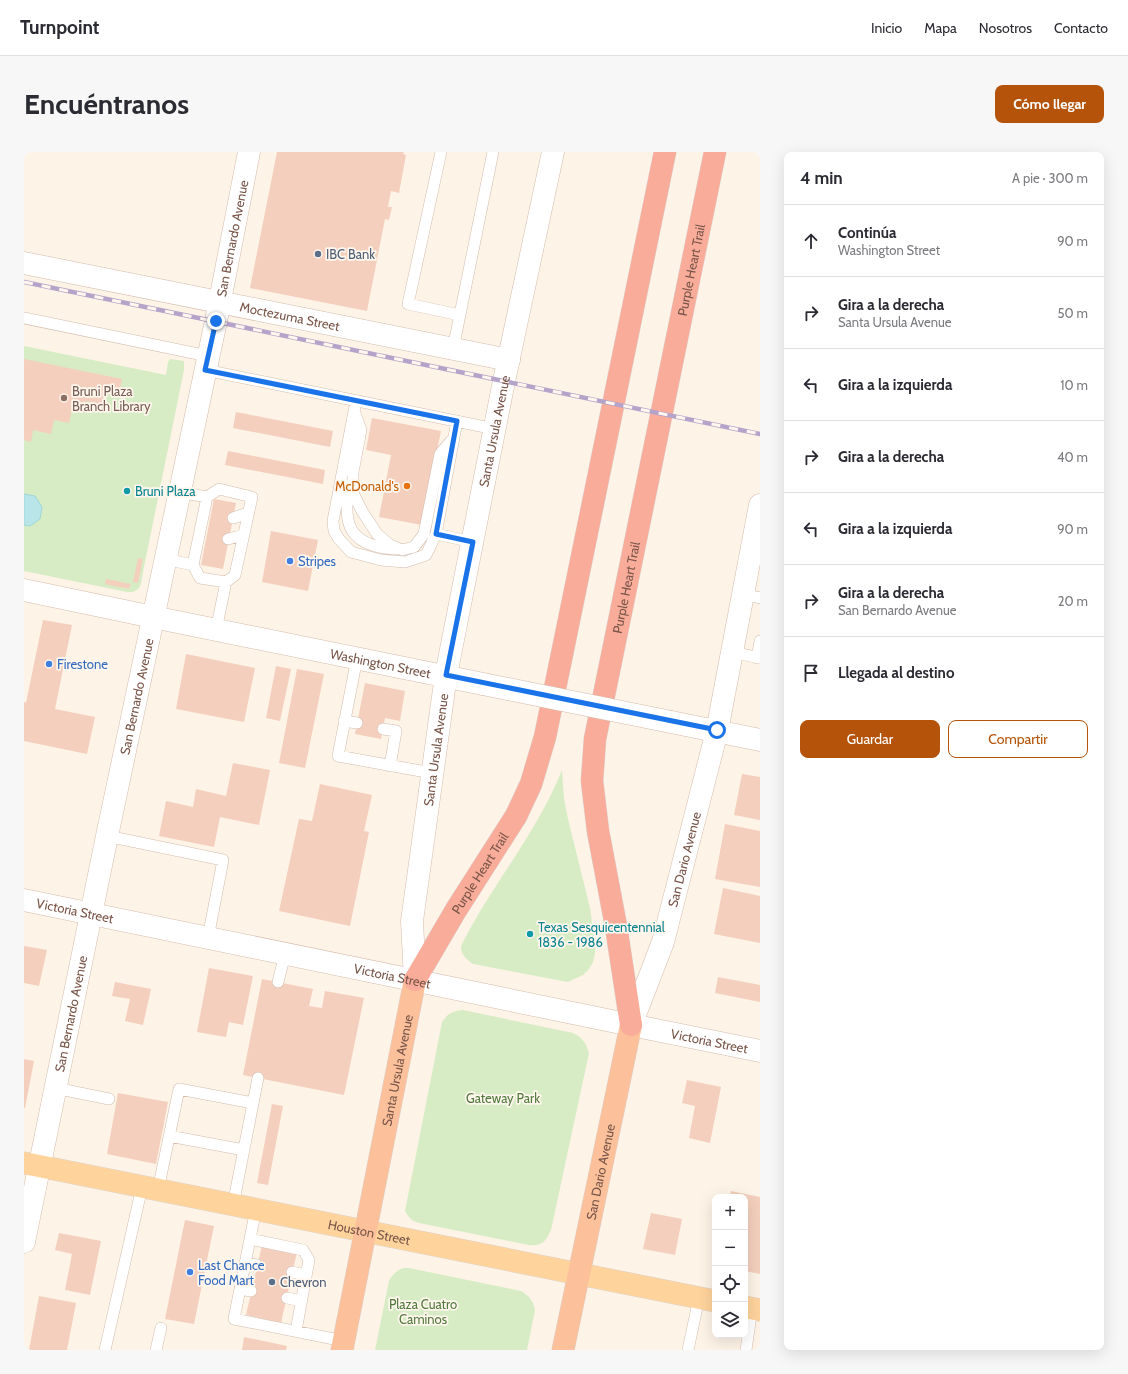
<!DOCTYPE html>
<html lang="es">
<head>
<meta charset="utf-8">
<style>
  :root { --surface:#fff; --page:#f7f7f7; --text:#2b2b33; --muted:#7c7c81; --line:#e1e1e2; --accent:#b45309 }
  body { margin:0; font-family:Cabin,sans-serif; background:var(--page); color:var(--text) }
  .controls { position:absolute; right:12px; bottom:12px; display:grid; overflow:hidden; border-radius:8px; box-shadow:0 4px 16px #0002 }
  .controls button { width:36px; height:36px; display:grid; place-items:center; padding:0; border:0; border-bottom:1px solid var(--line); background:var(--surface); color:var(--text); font:20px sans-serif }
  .stop { position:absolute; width:12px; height:12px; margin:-9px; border:3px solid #1a73e8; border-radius:50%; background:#fff }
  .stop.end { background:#1a73e8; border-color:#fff; box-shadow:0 1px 4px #0008 }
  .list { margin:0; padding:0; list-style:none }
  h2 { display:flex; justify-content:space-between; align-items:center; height:52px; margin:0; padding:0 16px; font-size:17px }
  h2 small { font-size:13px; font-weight:400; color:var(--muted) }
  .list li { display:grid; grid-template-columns:26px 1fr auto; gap:12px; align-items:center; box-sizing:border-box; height:72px; padding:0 16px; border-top:1px solid var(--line) }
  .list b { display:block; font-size:15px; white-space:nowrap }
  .list p { margin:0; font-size:13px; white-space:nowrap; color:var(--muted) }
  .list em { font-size:13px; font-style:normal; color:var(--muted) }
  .actions { display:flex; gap:8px; padding:12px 16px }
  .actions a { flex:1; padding:9px 0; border:1px solid var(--accent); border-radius:8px; text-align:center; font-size:14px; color:var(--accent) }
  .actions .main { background:var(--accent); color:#fff }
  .icon { flex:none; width:22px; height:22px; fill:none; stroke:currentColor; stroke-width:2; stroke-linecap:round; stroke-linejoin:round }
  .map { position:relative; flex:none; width:736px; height:1198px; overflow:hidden; border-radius:8px }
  header { display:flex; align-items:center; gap:24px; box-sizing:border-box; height:56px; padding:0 20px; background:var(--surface); border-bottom:1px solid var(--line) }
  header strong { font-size:19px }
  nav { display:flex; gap:22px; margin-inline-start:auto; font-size:14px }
  .intro { display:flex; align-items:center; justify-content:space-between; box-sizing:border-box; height:96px; padding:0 24px }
  h1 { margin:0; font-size:28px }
  .button { padding:10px 18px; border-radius:8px; background:var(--accent); color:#fff; font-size:14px; font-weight:700 }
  main { display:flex; gap:24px; padding:0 24px }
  aside { flex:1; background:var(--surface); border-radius:8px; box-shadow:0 4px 16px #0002 }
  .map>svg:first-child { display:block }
</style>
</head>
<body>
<header>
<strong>Turnpoint</strong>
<nav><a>Inicio</a><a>Mapa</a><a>Nosotros</a><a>Contacto</a></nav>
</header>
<div class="intro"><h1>Encuéntranos</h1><a class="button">Cómo llegar</a></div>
<main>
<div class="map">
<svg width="736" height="1198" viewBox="0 0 736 1198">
  <rect width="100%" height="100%" fill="#fdf3e7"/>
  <path fill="#d7ecc4" d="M0 194 142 223 144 210 146 207 160 209V218L119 420C117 431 118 441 103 440L0 419Z
    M538 618 540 647 544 667 566 756 571 792V801L569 810 565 817 559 823 544 830 449 812C442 807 437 803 437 794 467 734 513 681 538 618Z
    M439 858 549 881C559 886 562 891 565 901L527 1078C521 1090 519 1094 505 1093L395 1071C388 1069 385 1066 381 1059L418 870C424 861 429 859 439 858Z
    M379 1116H385L497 1139C505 1144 509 1148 511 1158L503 1198H351L365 1129C369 1122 372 1119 379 1116Z"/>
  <path fill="#b9e5e9" stroke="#9fd6db" d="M0 342 11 344 18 355 16 367 6 374 0 373Z"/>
  <path fill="#f4cfbd" d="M253 0H380L379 2 382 3 375 41 367 39 364 55H368L365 68 361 67 343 159 226 136Z
    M0 207 98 227 95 242 81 239 78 253 63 249 61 261 48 258 45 271 30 268 27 282 9 278 7 290 0 288Z
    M212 260 309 279 306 295 209 276Z
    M348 266 417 279 398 373 355 365 367 303 342 298Z
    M204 299 301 318 299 332 201 313Z
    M190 347 212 351 199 417 177 413Z
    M247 379 294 388 284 439 238 430Z
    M114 406 119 407 114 431 109 430Z
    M82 427 107 432 105 437 81 432Z
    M19 468 48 473 31 557 71 565 63 602 0 589V550L2 551Z
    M162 502 231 516 220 570 152 557Z
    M252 514 267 517 256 569 242 566Z
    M273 517 300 522 281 616 255 611Z
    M341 531 381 539 376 569 361 566 357 587 331 582Z
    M209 611 246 618 235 673 196 665 190 695 135 684 142 649 169 655 172 637 202 644Z
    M718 622 736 625V668L710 663Z
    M296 632 348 643 340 679 345 680 326 774 255 759 275 667 288 669Z
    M701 672 736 679V735L691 727Z
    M699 736 736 744V791L690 782Z
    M0 794 23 798 15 834 0 831Z
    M185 816 229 824 219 873 205 870 202 885 173 880Z
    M694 825 736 833V850L691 841Z
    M238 827 289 837 285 854 298 856 301 839 340 846 320 943 219 923Z
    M91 830 127 837 119 873 101 869 106 847 88 844Z
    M0 907 10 909 1 956H0Z
    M663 928 697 935 686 991 665 986 671 954 658 951Z
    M94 941 144 950 132 1012 83 1002Z
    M248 952 259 954 244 1033 233 1031Z
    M707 1039 736 1045V1122L721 1119V1045H706Z
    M627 1061 658 1067 651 1103 619 1097Z
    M161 1068 190 1074 170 1172 141 1167Z
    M35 1081 77 1089 66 1143 41 1138 48 1102 31 1098Z
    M238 1093 273 1100 257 1171 222 1163Z
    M15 1144 52 1151 43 1198H5Z
    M220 1185 263 1194 262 1198H218Z"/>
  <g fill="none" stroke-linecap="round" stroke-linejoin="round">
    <g stroke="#d3bcae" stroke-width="12">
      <path id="service" d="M417 0 384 152 436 163
        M0 166 184 204
        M429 197 469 0
        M181 218 471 277
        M332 249 309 369 310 379 315 387 327 400 357 408 381 410 402 403 412 382 433 269
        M330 259 337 278 329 320V341L338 359 353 382 366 393 378 398 390 395 400 382 416 302 427 289
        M326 332C317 373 326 394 371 397
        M155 340 183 345
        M209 366 224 361
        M412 382 449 390
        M204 387 220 383
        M141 407 169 413
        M719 442 736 446
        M192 478 202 430 211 423 228 345 195 337 183 345 169 413 176 426 202 430
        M708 500 736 506
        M333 506 314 604 408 621
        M733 506 736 489
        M320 569 333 571
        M359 577 372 579 366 614
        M83 684 199 708 184 786
        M254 830 261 802
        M31 936 85 947
        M145 984 220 998
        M134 1038 155 937 229 951
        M209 1053 234 926
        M232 1057 210 1167 320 1189
        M226 1087 279 1098 285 1108 272 1179
        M221 1111 233 1113
        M268 1120 282 1123
        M216 1137 227 1139
        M263 1146 277 1149
        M81 1198 118 1035
        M132 1198 137 1176
        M664 1198 675 1146
        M722 1198 728 1156"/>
    </g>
    <g stroke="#d3bcae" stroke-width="23">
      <g id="minor">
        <path id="s1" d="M0 111 485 208"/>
        <path id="s2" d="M607 873 736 899"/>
      </g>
    </g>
    <g stroke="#d6bbab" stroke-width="23">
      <g id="secondary">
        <path id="s3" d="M0 438 129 465 459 532"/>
        <path d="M647 570 736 588"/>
        <path id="s4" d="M0 748 607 873 639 790 693 579 736 353"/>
        <path id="s5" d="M391 828 388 769 422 523 480 229 529 0"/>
        <path id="s6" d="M0 1090 83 684 192 169 225 0"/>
      </g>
    </g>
    <g stroke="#dcd3d0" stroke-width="23">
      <g id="primary">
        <path id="s7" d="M0 1011 691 1149"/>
        <path d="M721 1155 736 1158"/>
      </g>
    </g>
    <g stroke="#dcd3d0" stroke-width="23">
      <g id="trunk">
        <path id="s8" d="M318 1198 391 828"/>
        <path id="s9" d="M539 1198 607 873"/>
      </g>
    </g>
    <g stroke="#dcd3d0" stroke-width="23">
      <g id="motorway">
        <path id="s10" d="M391 828 432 758 492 664 507 632 521 585 641 0"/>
        <path id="s11" d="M607 873 592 774 574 679 568 629 571 587 691 0"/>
      </g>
    </g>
    <use href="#service" stroke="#fff" stroke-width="11"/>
    <use href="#minor" stroke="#fff" stroke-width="22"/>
    <use href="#secondary" stroke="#fff" stroke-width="22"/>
    <use href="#primary" stroke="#ffd39c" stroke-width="22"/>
    <use href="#trunk" stroke="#fcc09b" stroke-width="22"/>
    <use href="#motorway" stroke="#faac9a" stroke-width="22"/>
    <g stroke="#b5a3c9" stroke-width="4.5">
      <path id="rail" d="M0 130 736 282"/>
    </g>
    <use href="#rail" stroke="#fff7ee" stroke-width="3" stroke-dasharray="9" stroke-linecap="butt"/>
    <g stroke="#d6bbab" stroke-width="23" stroke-linecap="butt">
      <path id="secondary-bridge" d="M459 532 647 570"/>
    </g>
    <use href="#secondary-bridge" stroke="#fff" stroke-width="22"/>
  </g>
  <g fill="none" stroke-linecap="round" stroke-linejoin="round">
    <path stroke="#1a73e8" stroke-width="5" d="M192 169 181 218 433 269 412 382 449 390 422 523 693 578"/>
  </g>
  <g fill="#5c6f8a" stroke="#fff7ee" stroke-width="1.5">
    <circle cx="294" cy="102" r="4"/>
    <circle cx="248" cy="1130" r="4"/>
  </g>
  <circle fill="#8d6e63" stroke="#fff7ee" stroke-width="1.5" cx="40" cy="246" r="4"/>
  <circle fill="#e8710a" stroke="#fff7ee" stroke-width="1.5" cx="383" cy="334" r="4"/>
  <g fill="#0f9aa8" stroke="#fff7ee" stroke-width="1.5">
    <circle cx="103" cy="339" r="4"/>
    <circle cx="506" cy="782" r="4"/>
  </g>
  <g fill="#3f7fe0" stroke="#fff7ee" stroke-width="1.5">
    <circle cx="266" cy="409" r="4"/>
    <circle cx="25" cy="512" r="4"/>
    <circle cx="166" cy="1120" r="4"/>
  </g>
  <g text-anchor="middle" stroke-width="3.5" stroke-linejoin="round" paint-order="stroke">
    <g font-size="13" fill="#795649" stroke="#fff7ee">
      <text dy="5" stroke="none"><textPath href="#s6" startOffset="1025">San Bernardo Avenue</textPath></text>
      <text dy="5" stroke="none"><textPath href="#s11" startOffset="768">Purple Heart Trail</textPath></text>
      <text dy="5" stroke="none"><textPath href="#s1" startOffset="271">Moctezuma Street</textPath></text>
      <text dy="5" stroke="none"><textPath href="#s5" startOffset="556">Santa Ursula Avenue</textPath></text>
      <text dy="5" stroke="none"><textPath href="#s11" startOffset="444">Purple Heart Trail</textPath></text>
      <text dy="5" stroke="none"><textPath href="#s3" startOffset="364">Washington Street</textPath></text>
      <text dy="5" stroke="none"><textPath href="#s6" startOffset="557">San Bernardo Avenue</textPath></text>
      <text dy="5" stroke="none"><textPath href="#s5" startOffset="232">Santa Ursula Avenue</textPath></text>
      <text dy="5" stroke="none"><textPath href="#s4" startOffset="794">San Dario Avenue</textPath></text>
      <text dy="5" stroke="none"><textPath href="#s10" startOffset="125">Purple Heart Trail</textPath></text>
      <text dy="5" stroke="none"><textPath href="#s4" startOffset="52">Victoria Street</textPath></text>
      <text dy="5" stroke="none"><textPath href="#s4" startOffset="376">Victoria Street</textPath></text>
      <text dy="5" stroke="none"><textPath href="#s6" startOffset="233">San Bernardo Avenue</textPath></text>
      <text dy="5" stroke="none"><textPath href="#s2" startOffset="80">Victoria Street</textPath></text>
      <text dy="5" stroke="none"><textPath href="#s8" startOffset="285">Santa Ursula Avenue</textPath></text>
      <text dy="5" stroke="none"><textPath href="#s9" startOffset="182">San Dario Avenue</textPath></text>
      <text dy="5" stroke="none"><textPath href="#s7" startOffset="352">Houston Street</textPath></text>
    </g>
    <g font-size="13" fill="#4e5e75" stroke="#fff7ee" text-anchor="start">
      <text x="302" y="107">IBC Bank</text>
      <text x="256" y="1135">Chevron</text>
    </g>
    <g font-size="13" fill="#785e54" stroke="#fff7ee" text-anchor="start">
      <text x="48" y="244">Bruni Plaza<tspan x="48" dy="15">Branch Library</tspan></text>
    </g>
    <g font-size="13" fill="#c56008" stroke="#fff7ee" text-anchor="end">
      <text x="375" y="339">McDonald's</text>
    </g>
    <g font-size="13" fill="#0d838f" stroke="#fff7ee" text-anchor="start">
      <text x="111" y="344">Bruni Plaza</text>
      <text x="514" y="780">Texas Sesquicentennial<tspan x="514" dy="15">1836 - 1986</tspan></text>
    </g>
    <g font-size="13" fill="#366cbe" stroke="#fff7ee" text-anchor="start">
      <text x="274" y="414">Stripes</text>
      <text x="33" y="517">Firestone</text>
      <text x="174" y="1118">Last Chance<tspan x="174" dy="15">Food Mart</tspan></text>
    </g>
    <g font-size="13" fill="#537a3d" stroke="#fff7ee">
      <text x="479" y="951">Gateway Park</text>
      <text x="399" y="1157">Plaza Cuatro<tspan x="399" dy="15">Caminos</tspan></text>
    </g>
  </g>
</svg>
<div class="controls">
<button>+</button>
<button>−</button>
<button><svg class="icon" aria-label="locate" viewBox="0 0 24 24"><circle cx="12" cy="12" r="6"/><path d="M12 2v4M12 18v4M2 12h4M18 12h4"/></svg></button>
<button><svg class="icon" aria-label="layers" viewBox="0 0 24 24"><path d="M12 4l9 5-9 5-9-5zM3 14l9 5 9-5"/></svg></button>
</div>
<div class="stop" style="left:693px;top:578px"></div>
<div class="stop end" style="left:192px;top:169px"></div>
</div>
<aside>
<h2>4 min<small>A pie · 300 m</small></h2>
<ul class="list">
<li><svg class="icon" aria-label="ahead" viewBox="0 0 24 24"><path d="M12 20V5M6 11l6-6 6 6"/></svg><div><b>Continúa</b><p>Washington Street</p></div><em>90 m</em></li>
<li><svg class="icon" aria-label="right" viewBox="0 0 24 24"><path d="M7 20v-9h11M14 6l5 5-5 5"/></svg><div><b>Gira a la derecha</b><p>Santa Ursula Avenue</p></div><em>50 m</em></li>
<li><svg class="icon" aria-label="left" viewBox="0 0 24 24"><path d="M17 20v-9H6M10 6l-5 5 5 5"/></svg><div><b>Gira a la izquierda</b></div><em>10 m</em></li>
<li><svg class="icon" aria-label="right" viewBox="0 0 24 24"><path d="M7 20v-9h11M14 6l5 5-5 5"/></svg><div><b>Gira a la derecha</b></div><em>40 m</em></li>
<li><svg class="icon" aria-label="left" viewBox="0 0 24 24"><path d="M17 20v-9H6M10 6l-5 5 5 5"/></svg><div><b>Gira a la izquierda</b></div><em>90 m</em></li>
<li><svg class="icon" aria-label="right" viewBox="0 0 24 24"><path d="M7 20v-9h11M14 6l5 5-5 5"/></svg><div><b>Gira a la derecha</b><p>San Bernardo Avenue</p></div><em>20 m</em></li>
<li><svg class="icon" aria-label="arrive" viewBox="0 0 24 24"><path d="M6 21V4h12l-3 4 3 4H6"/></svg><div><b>Llegada al destino</b></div></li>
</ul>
<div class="actions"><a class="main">Guardar</a><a>Compartir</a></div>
</aside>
</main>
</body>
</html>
